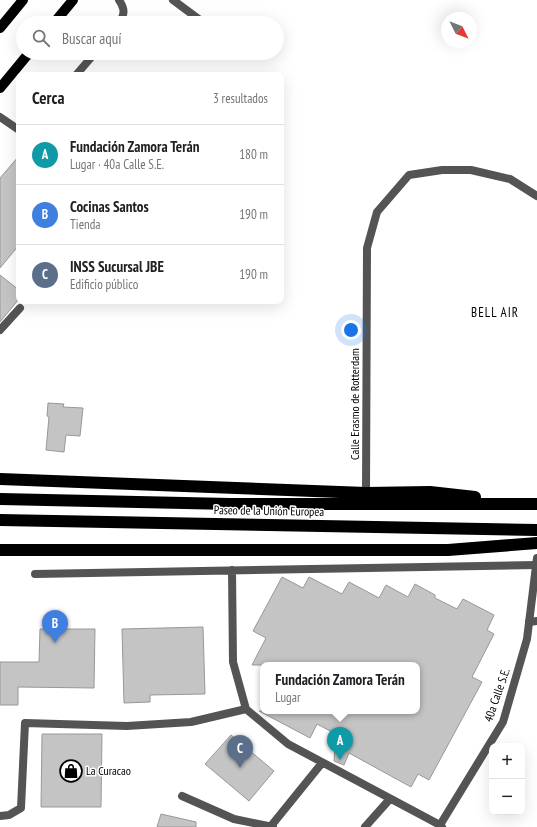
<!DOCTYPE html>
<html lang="es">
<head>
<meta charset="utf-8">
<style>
  :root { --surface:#fff; --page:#f2f2f2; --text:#202124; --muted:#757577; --line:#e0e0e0; --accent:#000 }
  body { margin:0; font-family:"PT Sans Narrow",sans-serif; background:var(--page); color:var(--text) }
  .controls { position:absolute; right:12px; bottom:12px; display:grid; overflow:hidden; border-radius:8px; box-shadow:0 4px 16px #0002 }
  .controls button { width:36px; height:36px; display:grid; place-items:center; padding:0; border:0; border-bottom:1px solid var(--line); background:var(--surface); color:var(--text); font:20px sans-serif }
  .compass { position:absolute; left:441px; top:12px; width:36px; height:36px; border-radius:50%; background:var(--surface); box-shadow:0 4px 16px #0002; rotate:132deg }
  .you { position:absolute; left:351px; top:330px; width:14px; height:14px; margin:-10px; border:3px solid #fff; border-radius:50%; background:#1a73e8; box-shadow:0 0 0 6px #1a73e833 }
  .badge { display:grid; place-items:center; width:26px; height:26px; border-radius:50%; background:var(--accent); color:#fff; font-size:13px; font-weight:700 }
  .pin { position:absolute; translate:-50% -33px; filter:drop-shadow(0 1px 2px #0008) }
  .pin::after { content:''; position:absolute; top:21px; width:14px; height:12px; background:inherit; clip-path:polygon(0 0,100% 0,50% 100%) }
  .popup { position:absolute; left:260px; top:662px; width:160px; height:52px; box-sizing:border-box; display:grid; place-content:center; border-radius:8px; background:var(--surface); filter:drop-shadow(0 1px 3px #0005); font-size:13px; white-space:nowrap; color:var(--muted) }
  .popup b { font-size:15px; color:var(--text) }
  .popup::after { content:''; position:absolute; left:50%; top:100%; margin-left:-8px; border:8px solid transparent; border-top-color:var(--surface) }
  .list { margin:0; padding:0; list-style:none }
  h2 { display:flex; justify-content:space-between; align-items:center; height:52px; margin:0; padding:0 16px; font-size:17px }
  h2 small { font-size:13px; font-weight:400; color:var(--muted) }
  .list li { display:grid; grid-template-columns:26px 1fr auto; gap:12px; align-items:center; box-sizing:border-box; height:60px; padding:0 16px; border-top:1px solid var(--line) }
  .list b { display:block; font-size:15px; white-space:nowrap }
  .list p { margin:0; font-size:13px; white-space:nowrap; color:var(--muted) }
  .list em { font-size:13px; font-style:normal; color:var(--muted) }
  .icon { flex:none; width:22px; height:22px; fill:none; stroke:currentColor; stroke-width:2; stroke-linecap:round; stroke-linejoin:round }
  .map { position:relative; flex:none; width:537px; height:827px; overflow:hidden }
  .search { position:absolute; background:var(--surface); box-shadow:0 4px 16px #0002; left:16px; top:16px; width:268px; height:44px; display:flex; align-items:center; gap:10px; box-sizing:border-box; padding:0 14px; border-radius:22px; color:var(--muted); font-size:15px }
  .panel { position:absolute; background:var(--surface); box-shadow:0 4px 16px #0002; left:16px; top:72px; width:268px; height:232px; border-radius:8px }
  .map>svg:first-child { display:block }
</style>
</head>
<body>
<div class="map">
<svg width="537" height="827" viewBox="0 0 537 827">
  <rect width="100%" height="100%" fill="#fff"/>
  <path fill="#c4c4c4" stroke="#989898" d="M19 156V245L0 268V178Z
    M0 275 19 290V299L0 322Z
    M48 403 64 404 63 407 83 408 80 436 66 435 64 452 46 450 49 417 47 416Z
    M282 577 303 588 309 577 342 594 349 582 379 598 386 585 408 597 415 584 435 595V598L457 609 463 599 494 615 487 630 494 634 472 677 482 682 429 780 418 774 411 787 349 753 344 765 334 761 336 734 317 724 310 738 259 711H417V665H252L266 638 253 631Z
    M203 627 205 694 150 695V702L124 703 122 629Z
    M40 629H95L94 688 18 687V705H0V662H39Z
    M42 734H102L101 807H41Z
    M231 735 274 771 249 801 205 764Z
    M161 814 196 822V827H157Z"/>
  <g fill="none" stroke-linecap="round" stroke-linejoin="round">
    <path stroke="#545454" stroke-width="8" d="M119 0C125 9 125 14 119 23
      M173 0 204 23
      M76 75 95 53
      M0 117 19 130
      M0 330 20 308
      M232 570 233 662 246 709 288 744 440 825
      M35 574 536 565
      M529 622 537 621
      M182 796 234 819 273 827
      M0 816 9 815 21 808 25 723 127 726 191 722 246 709
      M271 826 322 763
      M365 827 389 800"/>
    <path stroke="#545454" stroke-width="8" d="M366 493 367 248 377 212 409 175 442 170H471L510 179 537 196
      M442 827 440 825 503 722 527 639 537 558"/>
    <path stroke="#000" stroke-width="10" d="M54 23 73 0
      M0 28 23 0
      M0 88 29 53"/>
    <path stroke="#000" stroke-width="12" d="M0 479 366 493 430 492 475 497
      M0 499 230 504H537
      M0 520 537 530
      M0 550H448L537 543"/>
  </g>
  <defs>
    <g id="shop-ring" transform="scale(1.15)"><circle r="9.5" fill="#fff" stroke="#000" stroke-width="1.5"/><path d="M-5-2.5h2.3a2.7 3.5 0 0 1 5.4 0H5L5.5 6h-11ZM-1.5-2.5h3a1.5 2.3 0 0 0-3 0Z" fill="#000"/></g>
  </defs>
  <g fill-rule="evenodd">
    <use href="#shop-ring" x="71" y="771"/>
  </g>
  <g text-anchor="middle" stroke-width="3" stroke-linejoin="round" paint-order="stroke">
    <g font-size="12" fill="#000" stroke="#fff">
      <text transform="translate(355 404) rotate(-90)" y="4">Calle Erasmo de Rotterdam</text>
      <text transform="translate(269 511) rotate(1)" y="4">Paseo de la Unión Europea</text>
      <text transform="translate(497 695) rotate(-71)" y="4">40a Calle S.E.</text>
    </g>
    <g font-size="12" fill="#000" stroke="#fff" text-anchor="start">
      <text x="86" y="775">La Curacao</text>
    </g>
    <g font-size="13" letter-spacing="1" fill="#000" stroke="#fff">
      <text x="495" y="317">BELL AIR</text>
    </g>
  </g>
</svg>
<div class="controls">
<button>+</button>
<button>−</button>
</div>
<svg class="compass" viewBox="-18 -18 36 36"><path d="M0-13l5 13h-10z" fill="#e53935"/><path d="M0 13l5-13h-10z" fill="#757577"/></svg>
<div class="you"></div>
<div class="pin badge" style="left:340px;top:760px;background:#0f9aa8">A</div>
<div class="popup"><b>Fundación Zamora Terán</b>Lugar</div>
<div class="pin badge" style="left:55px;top:643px;background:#3f7fe0">B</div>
<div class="pin badge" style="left:240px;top:768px;background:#5c6f8a">C</div>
<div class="search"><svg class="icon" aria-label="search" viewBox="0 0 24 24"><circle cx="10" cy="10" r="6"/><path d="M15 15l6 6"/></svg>Buscar aquí</div>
<section class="panel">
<h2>Cerca<small>3 resultados</small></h2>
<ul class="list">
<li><span class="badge" style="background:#0f9aa8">A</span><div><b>Fundación Zamora Terán</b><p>Lugar · 40a Calle S.E.</p></div><em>180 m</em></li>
<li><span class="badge" style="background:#3f7fe0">B</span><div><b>Cocinas Santos</b><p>Tienda</p></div><em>190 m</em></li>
<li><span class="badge" style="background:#5c6f8a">C</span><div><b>INSS Sucursal JBE</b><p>Edificio público</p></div><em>190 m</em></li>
</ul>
</section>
</div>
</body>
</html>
